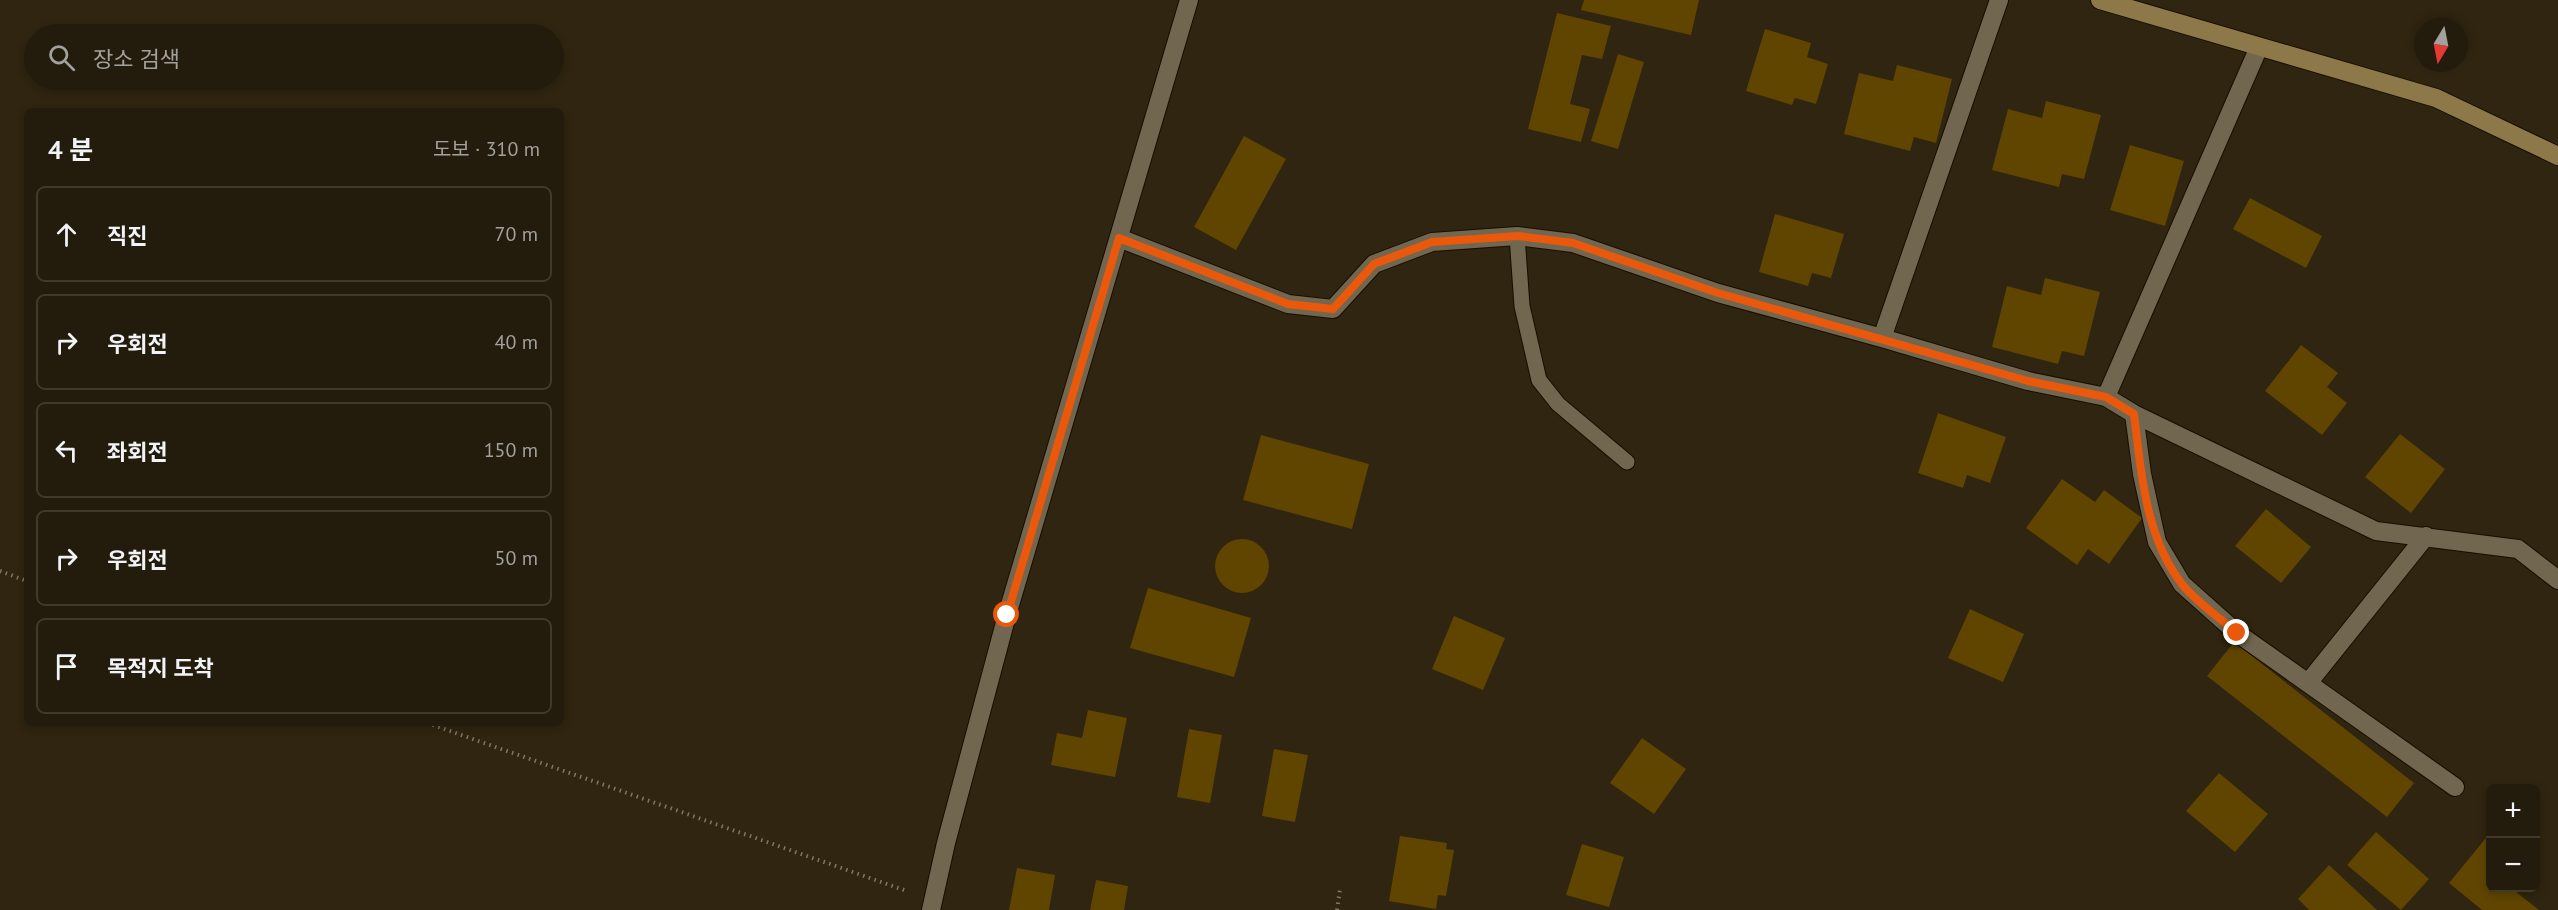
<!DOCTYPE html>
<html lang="ko">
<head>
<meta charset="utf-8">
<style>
  :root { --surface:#231c0c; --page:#2b2515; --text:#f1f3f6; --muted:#a3a19d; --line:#403a2d }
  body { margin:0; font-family:"PT Sans","Noto Sans KR",sans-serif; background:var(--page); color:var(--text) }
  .controls { position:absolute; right:18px; bottom:18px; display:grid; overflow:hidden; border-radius:9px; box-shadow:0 3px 9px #0003 }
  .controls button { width:54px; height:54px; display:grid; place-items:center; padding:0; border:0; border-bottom:2px solid var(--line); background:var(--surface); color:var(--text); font:30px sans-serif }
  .compass { position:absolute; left:2414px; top:18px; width:54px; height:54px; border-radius:50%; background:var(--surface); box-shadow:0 3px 9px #0003; rotate:190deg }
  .stop { position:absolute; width:18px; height:18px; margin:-14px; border:4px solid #ea580c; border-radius:50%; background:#fff }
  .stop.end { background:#ea580c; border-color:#fff; box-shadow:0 2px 6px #0008 }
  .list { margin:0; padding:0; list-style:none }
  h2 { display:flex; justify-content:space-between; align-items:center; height:78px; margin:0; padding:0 24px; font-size:26px }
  h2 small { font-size:20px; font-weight:400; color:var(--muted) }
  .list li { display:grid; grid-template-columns:39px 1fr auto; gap:18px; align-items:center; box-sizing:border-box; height:96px; margin:0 12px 12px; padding:0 12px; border:2px solid var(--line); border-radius:9px }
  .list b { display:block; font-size:22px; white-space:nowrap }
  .list em { font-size:20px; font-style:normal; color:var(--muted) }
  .icon { flex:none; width:33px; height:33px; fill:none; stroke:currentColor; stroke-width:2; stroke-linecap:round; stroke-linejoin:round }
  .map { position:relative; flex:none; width:2558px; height:910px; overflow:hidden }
  .search { position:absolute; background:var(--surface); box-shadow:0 3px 9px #0003; left:24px; top:24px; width:540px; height:66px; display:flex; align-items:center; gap:15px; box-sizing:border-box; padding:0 21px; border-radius:33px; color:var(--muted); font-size:22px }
  .panel { position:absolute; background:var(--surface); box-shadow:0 3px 9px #0003; left:24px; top:108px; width:540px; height:618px; border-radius:9px }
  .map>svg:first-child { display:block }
</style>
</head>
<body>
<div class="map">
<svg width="2558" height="910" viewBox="0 0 2558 910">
  <rect width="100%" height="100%" fill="#2f2510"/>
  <path fill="#5f4500" d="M1584 0H1699L1691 35 1581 10Z
    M1557 13 1611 26 1602 59 1582 55 1570 104 1590 109 1581 142 1528 129Z
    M1765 29 1811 43 1807 57 1828 64 1816 104 1795 98 1792 105 1746 91Z
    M1618 54 1644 62 1618 149 1591 141Z
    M1897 65 1952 79 1936 143 1914 137 1910 151 1844 134 1859 73 1893 81Z
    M2046 101 2101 115 2084 179 2062 174 2059 187 1992 170 2008 109 2042 118Z
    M1244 136 1286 159 1236 250 1194 227Z
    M2130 145 2184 161 2165 226 2110 210Z
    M2250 198 2322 236 2306 268 2233 229Z
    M1775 214 1844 234 1831 278 1812 273 1808 286 1759 272Z
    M2045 278 2100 292 2084 356 2062 351 2058 364 1992 347 2007 286 2041 295Z
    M2301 345 2338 373 2327 387 2347 403 2322 435 2265 391Z
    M1938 413 2006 437 1990 483 1967 475 1963 488 1918 473Z
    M2400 434 2445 469 2411 513 2365 477Z
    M1261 435 1369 464 1352 529 1243 500Z
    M2062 479 2095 502 2104 490 2142 518 2109 564 2088 549 2077 565 2026 528Z
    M2266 509 2311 547 2281 583 2235 546Z
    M1215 566a27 27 0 1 1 54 0a27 27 0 1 1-54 0Z
    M1148 588 1251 618 1234 677 1130 648Z
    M1970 609 2024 634 2003 682 1948 658Z
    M1454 616 1505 638 1483 690 1432 669Z
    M2234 642 2414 783 2387 817 2207 676Z
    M1088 710 1127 718 1115 777 1051 765 1057 733 1082 738Z
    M1189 729 1222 735 1210 803 1177 797Z
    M1642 738 1686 769 1654 814 1610 783Z
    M1274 749 1308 755 1295 822 1262 816Z
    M2219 773 2268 814 2235 852 2186 811Z
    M2376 832 2429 879 2401 910 2347 865Z
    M2490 833V888H2511L2539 910H2482L2449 883Z
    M1400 836 1447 843 1446 849 1454 850 1446 896 1438 895 1436 909 1389 901Z
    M1582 844 1624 857 1609 907 1566 895Z
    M2329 865 2377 910H2309L2298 899Z
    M1017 868 1055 875 1049 910H1009Z
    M1096 880 1128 886 1124 910H1090Z"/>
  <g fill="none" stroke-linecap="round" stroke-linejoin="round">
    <g stroke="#170e00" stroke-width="17">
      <path id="lane" d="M1517 236 1522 306 1539 380 1558 404 1627 462"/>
    </g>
    <g stroke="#170e00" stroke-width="20">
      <path id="street" d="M1119 238 1288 304 1333 309 1374 264 1432 242 1517 236 1573 243 1718 293 1882 338 2028 381 2106 397 2134 414 2376 531 2518 549 2558 580
        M1882 338 1999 0
        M2106 397 2259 47
        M2134 414 2142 474 2157 542 2182 584 2237 633 2455 787
        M2308 683 2426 536
        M931 910 946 843 1007 615 1189 0"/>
    </g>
    <g stroke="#170e00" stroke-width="20">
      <path id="secondary" d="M2100 0 2436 98 2558 156"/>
    </g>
    <path stroke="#807765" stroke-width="4" stroke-dasharray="1.5 4.5" stroke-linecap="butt" d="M0 571 27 581
      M427 723 907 891
      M1337 910 1340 889"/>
    <use href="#lane" stroke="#71664f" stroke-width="15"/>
    <use href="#street" stroke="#71664f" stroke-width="18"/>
    <use href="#secondary" stroke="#8d784a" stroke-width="18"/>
  </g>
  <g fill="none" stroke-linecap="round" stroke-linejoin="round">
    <path stroke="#ea580c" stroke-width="8" d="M1007 615 1119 238 1288 304 1333 309 1374 264 1432 242 1518 236 1573 243 1718 293 2028 381 2106 397 2134 414C2141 471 2145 537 2182 584 2196 602 2219 617 2237 633"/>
  </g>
</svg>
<div class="controls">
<button>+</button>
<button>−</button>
</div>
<svg class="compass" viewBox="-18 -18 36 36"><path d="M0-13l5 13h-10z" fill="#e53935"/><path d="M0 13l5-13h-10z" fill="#a3a19d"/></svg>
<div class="stop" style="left:1007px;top:615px"></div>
<div class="stop end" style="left:2237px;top:633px"></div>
<div class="search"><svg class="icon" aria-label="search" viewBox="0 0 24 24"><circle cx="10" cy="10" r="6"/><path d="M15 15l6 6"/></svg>장소 검색</div>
<section class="panel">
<h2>4 분<small>도보 · 310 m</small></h2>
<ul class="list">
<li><svg class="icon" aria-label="ahead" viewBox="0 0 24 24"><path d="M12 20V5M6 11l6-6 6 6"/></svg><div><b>직진</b></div><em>70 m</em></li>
<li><svg class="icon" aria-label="right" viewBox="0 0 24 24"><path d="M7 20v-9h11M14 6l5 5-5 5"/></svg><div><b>우회전</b></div><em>40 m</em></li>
<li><svg class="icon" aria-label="left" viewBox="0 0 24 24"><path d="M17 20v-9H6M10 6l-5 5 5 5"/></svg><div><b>좌회전</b></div><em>150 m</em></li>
<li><svg class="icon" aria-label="right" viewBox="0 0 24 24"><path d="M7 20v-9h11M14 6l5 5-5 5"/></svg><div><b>우회전</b></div><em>50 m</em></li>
<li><svg class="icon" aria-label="arrive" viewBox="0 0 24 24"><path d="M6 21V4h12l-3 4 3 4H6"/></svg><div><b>목적지 도착</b></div></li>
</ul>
</section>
</div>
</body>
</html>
